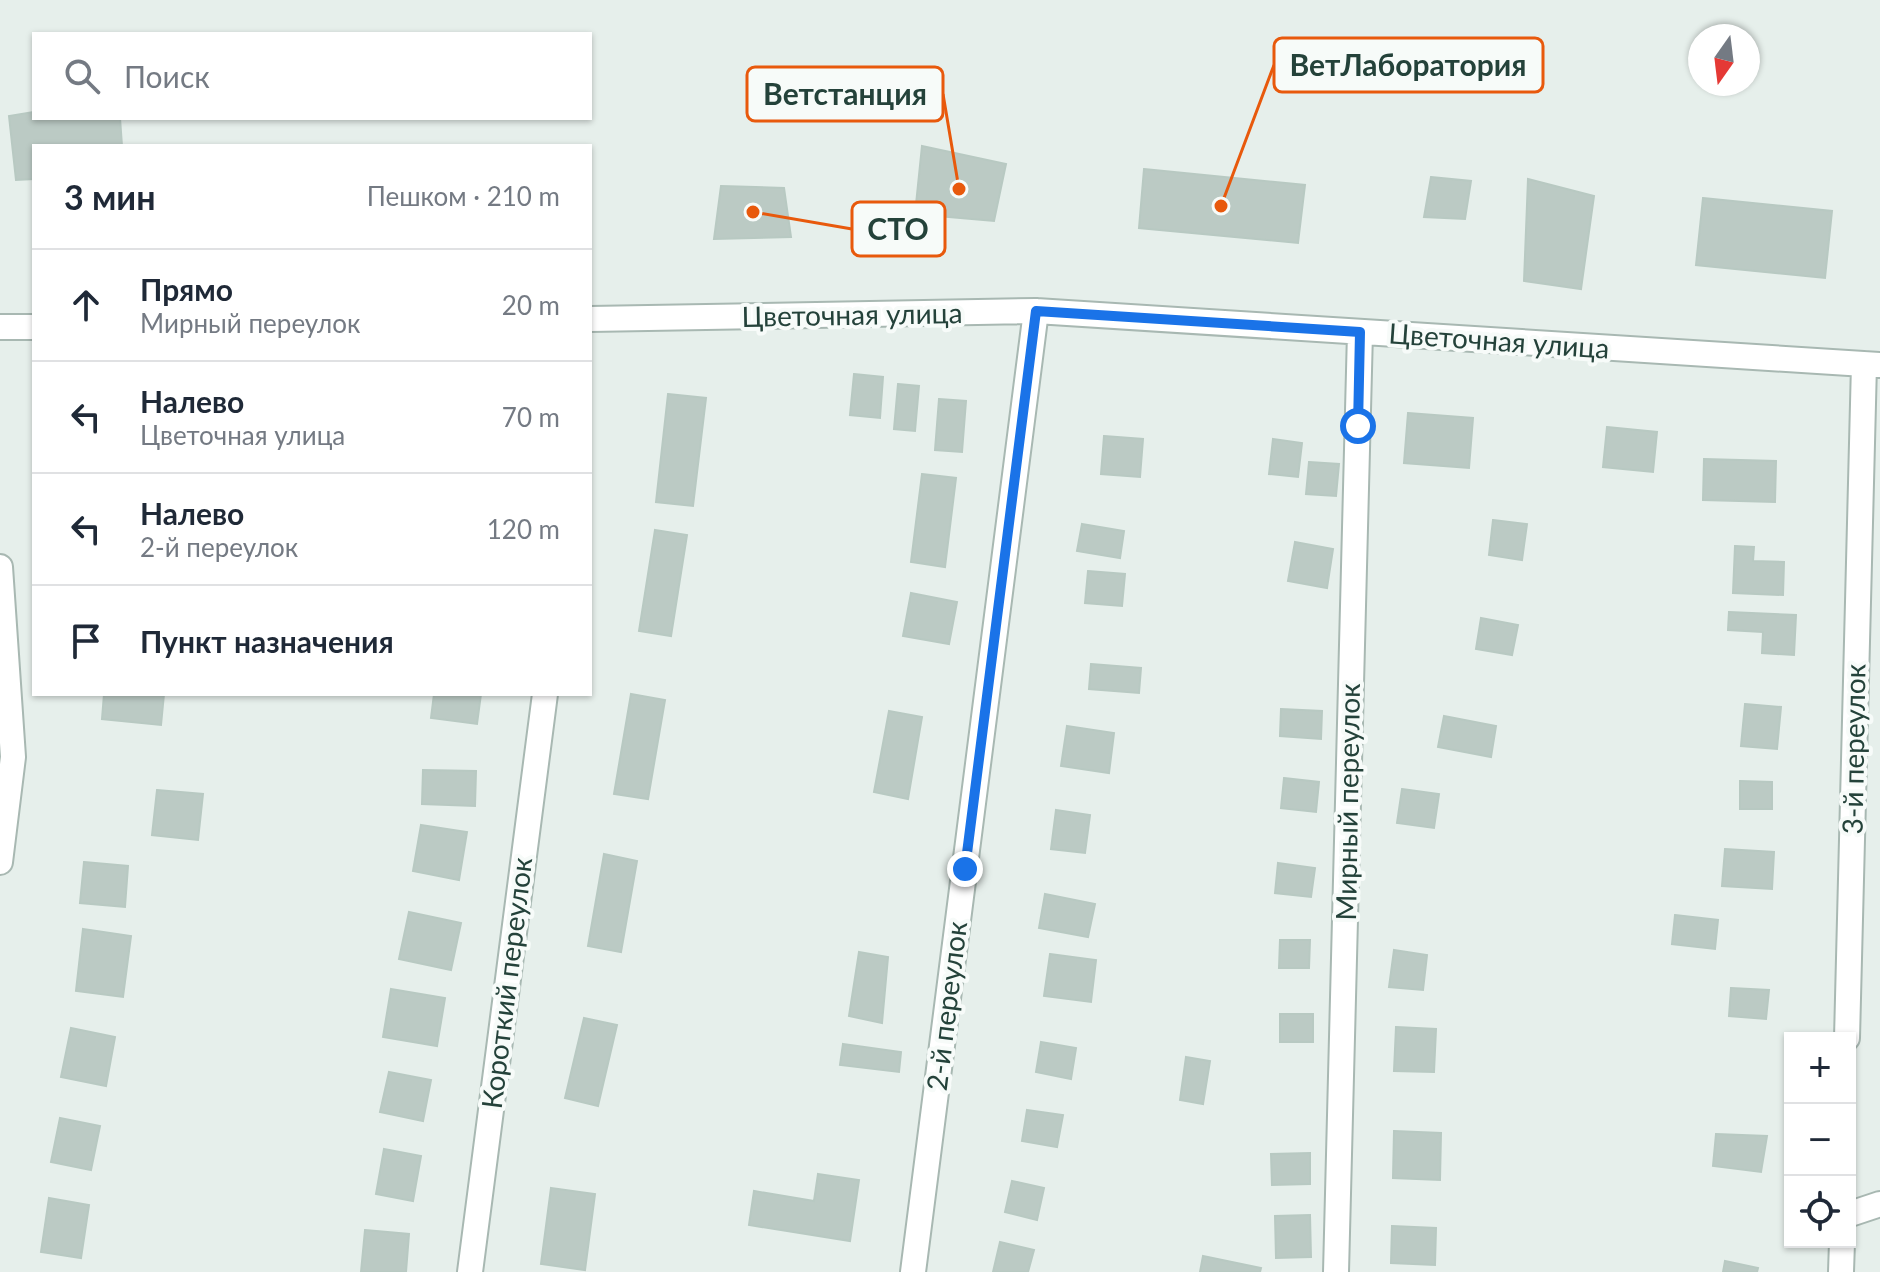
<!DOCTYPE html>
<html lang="ru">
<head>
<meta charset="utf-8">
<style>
  :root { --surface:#fff; --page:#f6f6f7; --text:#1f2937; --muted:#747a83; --line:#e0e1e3 }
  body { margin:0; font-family:Lato,sans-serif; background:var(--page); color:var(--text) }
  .controls { position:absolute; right:24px; bottom:24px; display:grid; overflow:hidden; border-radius:0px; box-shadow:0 2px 6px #0004 }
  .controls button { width:72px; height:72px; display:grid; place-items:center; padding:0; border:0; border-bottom:2px solid var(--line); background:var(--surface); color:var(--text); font:40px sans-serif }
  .compass { position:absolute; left:1688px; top:24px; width:72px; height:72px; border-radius:50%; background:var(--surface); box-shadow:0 2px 6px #0004; rotate:194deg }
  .stop { position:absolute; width:24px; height:24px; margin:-18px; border:6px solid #1a73e8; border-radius:50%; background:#fff }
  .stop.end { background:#1a73e8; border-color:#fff; box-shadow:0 2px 8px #0008 }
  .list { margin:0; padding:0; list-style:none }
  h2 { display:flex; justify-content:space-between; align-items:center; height:104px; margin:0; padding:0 32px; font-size:34px }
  h2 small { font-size:26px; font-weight:400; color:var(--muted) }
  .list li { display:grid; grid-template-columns:52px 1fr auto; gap:24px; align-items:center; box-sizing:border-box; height:112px; padding:0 32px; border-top:2px solid var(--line) }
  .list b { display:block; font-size:30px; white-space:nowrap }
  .list p { margin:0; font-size:26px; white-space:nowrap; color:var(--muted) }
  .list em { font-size:26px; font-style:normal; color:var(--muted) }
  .icon { flex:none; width:44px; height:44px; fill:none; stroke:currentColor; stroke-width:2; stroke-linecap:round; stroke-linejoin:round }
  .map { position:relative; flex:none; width:1880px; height:1272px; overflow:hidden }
  .search { position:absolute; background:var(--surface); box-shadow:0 2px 6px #0004; left:32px; top:32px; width:560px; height:88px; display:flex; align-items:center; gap:20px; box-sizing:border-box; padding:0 28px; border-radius:0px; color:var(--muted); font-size:30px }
  .panel { position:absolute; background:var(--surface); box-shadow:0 2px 6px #0004; left:32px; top:144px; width:560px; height:552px; border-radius:0px }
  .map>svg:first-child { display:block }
</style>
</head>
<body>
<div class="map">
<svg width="1880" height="1272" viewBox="0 0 1880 1272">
  <rect width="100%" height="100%" fill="#e6efeb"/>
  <path fill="#bbcac4" stroke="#b8c9c2" stroke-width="2" d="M34 112V118H120L122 146H34V179L16 180 9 116Z
    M922 146 1006 164 994 221 915 214Z
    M1144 169 1305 185 1298 243 1139 228Z
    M1431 177 1471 181 1465 219 1424 217Z
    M1528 179 1594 196 1581 289 1524 281Z
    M721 186 784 188 791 237 714 239Z
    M1703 198 1832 211 1825 278 1696 265Z
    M854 374 883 377 880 418 850 415Z
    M898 384 919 386 915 431 894 429Z
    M668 394 706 398 693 506 656 502Z
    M939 399 966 401 962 452 935 450Z
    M1408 413 1473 418 1469 468 1404 463Z
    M1607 427 1657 432 1653 472 1603 467Z
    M1104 436 1143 439 1140 477 1101 474Z
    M1273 439 1302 443 1298 477 1269 474Z
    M1704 459 1776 461 1775 502 1703 500Z
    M1309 462 1339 464 1336 496 1306 494Z
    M922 474 956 478 945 567 911 562Z
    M1493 520 1527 524 1522 560 1489 555Z
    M1082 524 1124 531 1120 558 1077 551Z
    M655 530 687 535 671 636 639 631Z
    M1295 542 1333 549 1327 588 1288 581Z
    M1735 546 1754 547 1753 561 1784 562 1783 595 1733 593Z
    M1088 571 1125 574 1122 606 1085 603Z
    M911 593 957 602 949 644 903 636Z
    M1729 612 1796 615 1794 655 1762 653 1763 632 1728 630Z
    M1481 618 1518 625 1512 655 1476 649Z
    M1091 664 1141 668 1139 693 1089 689Z
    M104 694H164L161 725 102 719Z
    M434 694H481L477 724 431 718Z
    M631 694 665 700 648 799 614 794Z
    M1745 704 1781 707 1777 749 1741 746Z
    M1281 709 1322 711 1321 739 1280 736Z
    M889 711 922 717 908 799 874 792Z
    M1444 716 1496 726 1491 757 1438 747Z
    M1067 726 1114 733 1109 773 1061 766Z
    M423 770 476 771 475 806 422 804Z
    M1284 778 1319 782 1316 812 1281 808Z
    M1740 781 1772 782V809H1740Z
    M1402 789 1439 794 1434 828 1397 823Z
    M157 790 203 794 198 840 152 835Z
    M1056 810 1090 815 1085 853 1051 849Z
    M421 825 467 832 459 880 413 871Z
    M1725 849 1774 852 1772 889 1722 886Z
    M604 854 637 861 621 952 588 946Z
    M84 862 128 866 125 907 80 903Z
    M1278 863 1315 868 1311 897 1275 893Z
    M1045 894 1095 904 1088 937 1039 928Z
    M409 912 461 923 451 970 399 959Z
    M1675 915 1718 920 1715 949 1672 944Z
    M83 929 131 936 123 997 76 991Z
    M1280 940H1310L1309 968H1279Z
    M1394 950 1427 955 1423 990 1389 987Z
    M859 952 888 957 882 1023 849 1016Z
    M1050 954 1096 960 1091 1002 1044 996Z
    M1731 988 1769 990 1766 1019 1729 1016Z
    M391 989 445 998 437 1046 383 1037Z
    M1280 1014H1313V1042H1280Z
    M584 1018 617 1025 598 1106 565 1098Z
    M1396 1027 1436 1029 1434 1072 1394 1071Z
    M71 1028 115 1037 106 1086 61 1077Z
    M1041 1042 1076 1048 1071 1079 1036 1072Z
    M843 1044 901 1052 899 1072 840 1065Z
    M1186 1057 1210 1061 1203 1104 1180 1100Z
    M389 1072 431 1080 423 1121 380 1112Z
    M1027 1110 1063 1115 1057 1147 1022 1141Z
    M60 1118 100 1126 91 1170 51 1162Z
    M1394 1131 1441 1133 1440 1180 1393 1178Z
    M1716 1134 1767 1136 1761 1172 1713 1166Z
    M384 1149 421 1156 413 1201 376 1194Z
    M1310 1153V1184L1272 1185 1271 1154Z
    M818 1174 859 1180 850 1241 749 1225 754 1191 814 1201Z
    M1012 1181 1044 1188 1037 1220 1005 1212Z
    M551 1188 595 1194 585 1270 541 1264Z
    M49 1198 89 1205 81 1258 41 1252Z
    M1310 1215 1311 1257 1276 1258 1275 1216Z
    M1392 1226 1436 1228 1435 1265 1391 1263Z
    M365 1230 409 1234 406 1272H361Z
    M1000 1242 1034 1250 1028 1272H993Z
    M1203 1256 1261 1268 1260 1272H1200Z
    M1725 1261 1758 1268 1757 1272H1723Z"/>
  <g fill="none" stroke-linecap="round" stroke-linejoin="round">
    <g stroke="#a8b8b2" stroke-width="28">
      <path id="street" d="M590 319 1036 311 1880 365
        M0 327H34
        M0 567 13 757 0 862
        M1847 1038 1864 364
        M1850 1214 1880 1204
        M470 1272 545 694
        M913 1272 1036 311
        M1336 1272 1360 332
        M1841 1272 1842 1242"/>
    </g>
    <use href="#street" stroke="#fff" stroke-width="24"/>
  </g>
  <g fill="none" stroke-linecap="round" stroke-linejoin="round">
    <path stroke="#1a73e8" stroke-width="10" d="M965 869 1036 311 1360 332 1358 426"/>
  </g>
  <g text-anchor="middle" stroke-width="8" stroke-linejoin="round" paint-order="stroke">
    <g font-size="28" fill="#24423a" stroke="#f7fbf9">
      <text transform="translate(852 315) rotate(-1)" y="10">Цветочная улица</text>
      <text transform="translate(1499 341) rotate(4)" y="10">Цветочная улица</text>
      <text transform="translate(1854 749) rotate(-89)" y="10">3-й переулок</text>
      <text transform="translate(1348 802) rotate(-89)" y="10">Мирный переулок</text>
      <text transform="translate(507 983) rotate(-83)" y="10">Короткий переулок</text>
      <text transform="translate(947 1006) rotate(-83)" y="10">2-й переулок</text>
    </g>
  </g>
  <path fill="none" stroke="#e8590c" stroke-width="3" d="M1221 206L1274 65M959 189L943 94M753 212L852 229"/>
  <g fill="#e8590c" stroke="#f7fbf9" stroke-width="3">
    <circle cx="1221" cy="206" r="8"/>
    <circle cx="959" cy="189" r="8"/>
    <circle cx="753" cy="212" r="8"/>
  </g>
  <g fill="#f7fbf9" stroke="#e8590c" stroke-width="3">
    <rect x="1274" y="38" width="269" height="54" rx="8"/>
    <rect x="747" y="67" width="196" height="54" rx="8"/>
    <rect x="852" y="202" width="93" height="54" rx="8"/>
  </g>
  <g font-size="30" text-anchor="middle" font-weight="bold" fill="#24423a">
    <text x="1408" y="76">ВетЛаборатория</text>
    <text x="845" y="105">Ветстанция</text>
    <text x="898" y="240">CTO</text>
  </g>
</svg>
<div class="controls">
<button>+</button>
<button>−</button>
<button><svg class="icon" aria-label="locate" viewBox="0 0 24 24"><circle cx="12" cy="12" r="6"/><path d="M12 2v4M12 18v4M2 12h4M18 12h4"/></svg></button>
</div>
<svg class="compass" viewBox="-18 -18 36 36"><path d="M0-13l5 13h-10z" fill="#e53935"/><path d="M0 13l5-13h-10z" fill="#747a83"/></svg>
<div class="stop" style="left:1358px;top:426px"></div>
<div class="stop end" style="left:965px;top:869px"></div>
<div class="search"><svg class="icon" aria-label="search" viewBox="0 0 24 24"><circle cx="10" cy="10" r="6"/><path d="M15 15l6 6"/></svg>Поиск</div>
<section class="panel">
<h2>3 мин<small>Пешком · 210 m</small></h2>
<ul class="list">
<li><svg class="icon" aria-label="ahead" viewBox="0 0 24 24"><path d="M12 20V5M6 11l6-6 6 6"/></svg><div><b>Прямо</b><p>Мирный переулок</p></div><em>20 m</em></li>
<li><svg class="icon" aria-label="left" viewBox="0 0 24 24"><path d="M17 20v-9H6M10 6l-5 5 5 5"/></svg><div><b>Налево</b><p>Цветочная улица</p></div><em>70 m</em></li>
<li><svg class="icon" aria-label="left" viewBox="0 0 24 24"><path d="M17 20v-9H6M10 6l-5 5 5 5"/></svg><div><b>Налево</b><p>2-й переулок</p></div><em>120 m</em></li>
<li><svg class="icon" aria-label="arrive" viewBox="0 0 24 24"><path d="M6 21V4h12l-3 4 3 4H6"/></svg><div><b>Пункт назначения</b></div></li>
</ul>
</section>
</div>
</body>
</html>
